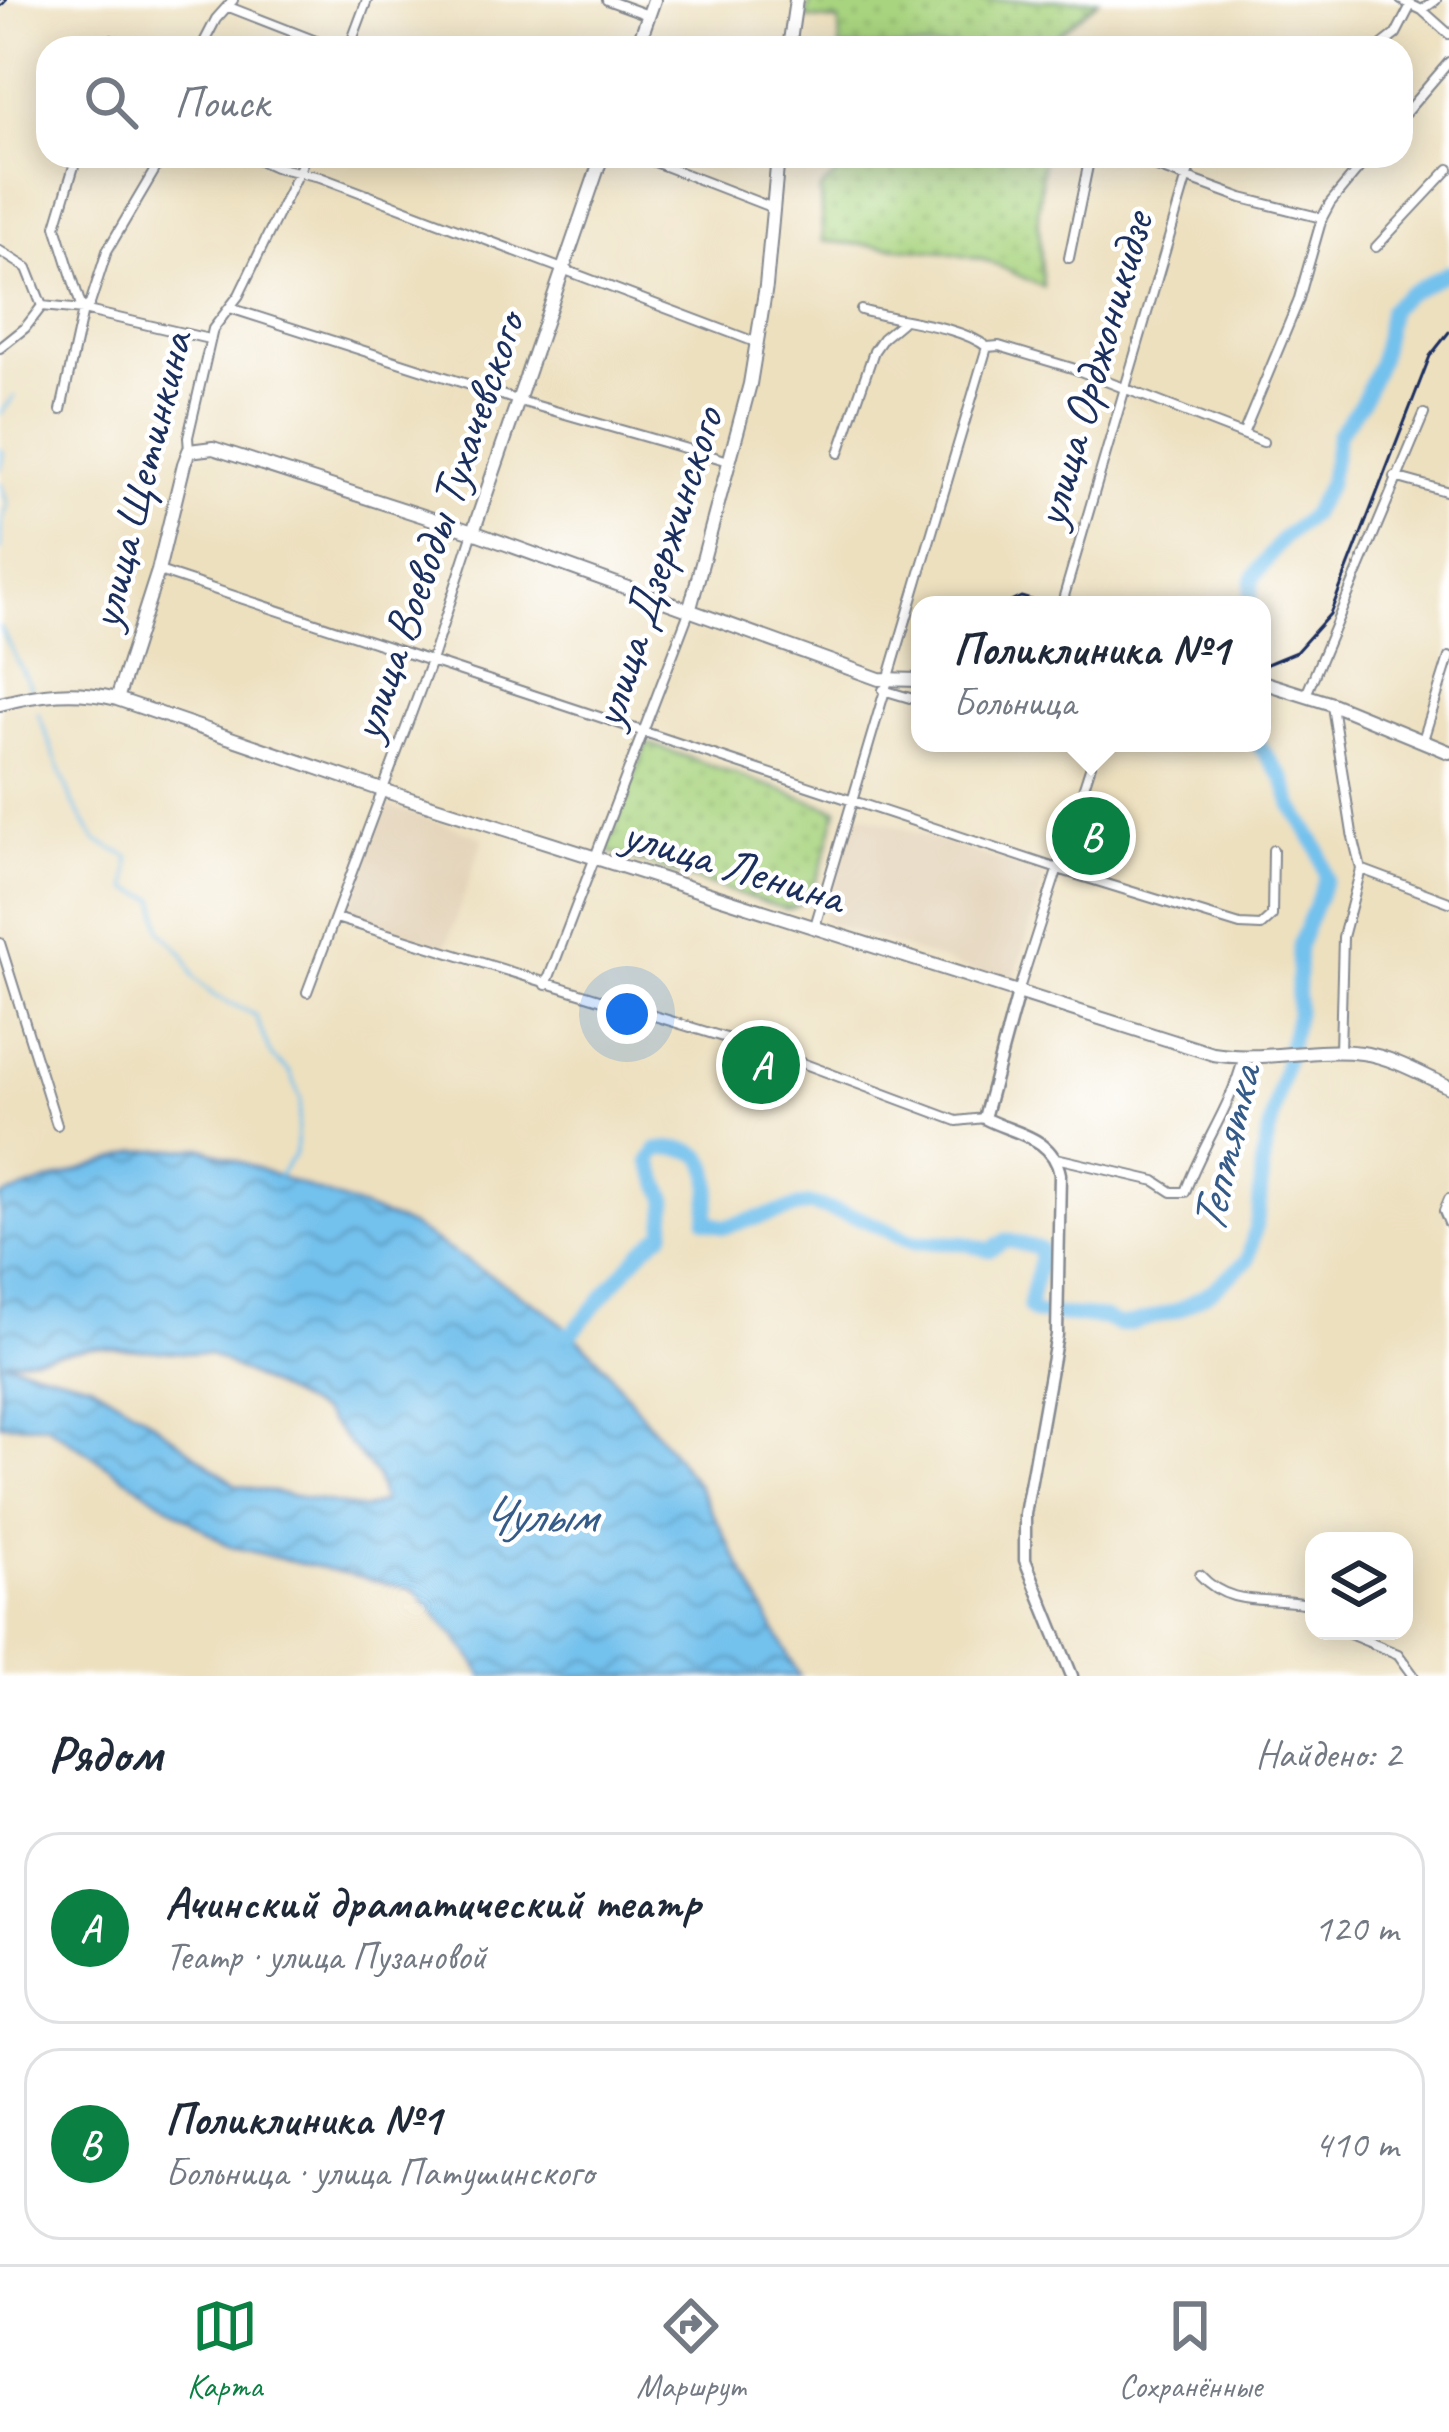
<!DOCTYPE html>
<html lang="ru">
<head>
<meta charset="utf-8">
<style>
  :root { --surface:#fff; --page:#f2f2f3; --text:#1f2937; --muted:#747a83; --line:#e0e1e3; --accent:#0b8043 }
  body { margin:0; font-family:Caveat,sans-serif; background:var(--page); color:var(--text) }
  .controls { position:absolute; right:36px; bottom:36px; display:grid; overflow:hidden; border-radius:24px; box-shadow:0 6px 30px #0003 }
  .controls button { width:108px; height:108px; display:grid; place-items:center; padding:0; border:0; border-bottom:3px solid var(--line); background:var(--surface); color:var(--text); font:60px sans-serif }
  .you { position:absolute; left:627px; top:1014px; width:42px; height:42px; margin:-30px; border:9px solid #fff; border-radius:50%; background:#1a73e8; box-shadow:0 0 0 18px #1a73e833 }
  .badge { display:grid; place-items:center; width:78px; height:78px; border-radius:50%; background:var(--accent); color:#fff; font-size:39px; font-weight:700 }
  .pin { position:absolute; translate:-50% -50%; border:6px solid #fff; box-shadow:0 3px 12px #0006 }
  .popup { position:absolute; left:911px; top:596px; width:360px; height:156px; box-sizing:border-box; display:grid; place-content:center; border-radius:24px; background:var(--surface); filter:drop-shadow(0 3px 9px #0005); font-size:39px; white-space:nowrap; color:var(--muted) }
  .popup b { font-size:45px; color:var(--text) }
  .popup::after { content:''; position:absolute; left:50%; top:100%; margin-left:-24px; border:24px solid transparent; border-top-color:var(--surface) }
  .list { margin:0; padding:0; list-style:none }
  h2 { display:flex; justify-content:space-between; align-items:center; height:156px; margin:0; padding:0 48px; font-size:51px }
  h2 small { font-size:39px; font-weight:400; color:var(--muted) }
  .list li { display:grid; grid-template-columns:78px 1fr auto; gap:36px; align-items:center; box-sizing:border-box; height:192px; margin:0 24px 24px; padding:0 24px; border:3px solid var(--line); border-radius:36px }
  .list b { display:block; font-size:45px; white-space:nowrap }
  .list p { margin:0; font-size:39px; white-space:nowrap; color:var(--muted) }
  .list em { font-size:39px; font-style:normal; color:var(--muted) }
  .icon { flex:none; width:66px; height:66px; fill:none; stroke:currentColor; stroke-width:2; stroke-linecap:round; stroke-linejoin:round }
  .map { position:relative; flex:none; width:1449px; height:1676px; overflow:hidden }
  .search { position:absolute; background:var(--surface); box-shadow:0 6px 30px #0003; left:36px; right:36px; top:36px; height:132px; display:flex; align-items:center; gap:30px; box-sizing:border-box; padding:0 42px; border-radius:36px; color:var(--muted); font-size:45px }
  .sheet { height:588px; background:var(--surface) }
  nav { display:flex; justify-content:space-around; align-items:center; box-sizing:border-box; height:168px; border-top:3px solid var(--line); background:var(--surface); font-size:33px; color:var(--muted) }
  nav a { display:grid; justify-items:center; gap:6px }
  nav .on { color:var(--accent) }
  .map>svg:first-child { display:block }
</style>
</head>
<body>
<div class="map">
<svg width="1449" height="1676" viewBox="0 0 1449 1676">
  <defs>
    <pattern id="park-dots" width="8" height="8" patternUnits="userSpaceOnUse" patternTransform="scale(3)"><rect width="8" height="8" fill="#a9d47f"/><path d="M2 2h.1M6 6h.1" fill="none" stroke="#91b670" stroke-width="1.8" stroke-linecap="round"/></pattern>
    <pattern id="water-waves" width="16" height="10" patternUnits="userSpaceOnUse" patternTransform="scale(3)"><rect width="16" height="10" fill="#73c1ed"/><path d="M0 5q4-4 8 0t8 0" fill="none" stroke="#5e9dc3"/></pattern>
  </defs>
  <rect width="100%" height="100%" fill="#fff"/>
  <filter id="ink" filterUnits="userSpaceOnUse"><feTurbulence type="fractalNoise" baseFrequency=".00833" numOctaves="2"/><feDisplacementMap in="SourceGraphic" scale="24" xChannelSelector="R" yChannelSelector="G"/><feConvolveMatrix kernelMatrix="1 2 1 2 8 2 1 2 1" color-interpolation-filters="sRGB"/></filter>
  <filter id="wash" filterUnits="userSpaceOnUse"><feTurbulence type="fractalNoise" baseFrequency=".004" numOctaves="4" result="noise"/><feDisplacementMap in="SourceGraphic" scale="48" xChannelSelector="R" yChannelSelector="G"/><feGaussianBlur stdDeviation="2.7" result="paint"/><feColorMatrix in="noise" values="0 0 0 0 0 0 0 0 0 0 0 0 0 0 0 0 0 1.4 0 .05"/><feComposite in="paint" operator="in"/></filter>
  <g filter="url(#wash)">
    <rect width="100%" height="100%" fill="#ede0bf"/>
    <path fill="#e2d1b6" d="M382 803 484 838 446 947 349 913Z
      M855 812 1046 876 1013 985 824 921Z"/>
    <path fill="url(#park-dots)" stroke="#62826e" stroke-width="3" d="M811 0H1099L1056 36 1054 48H840L839 21 805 18Z
      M841 156H1043L1038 214 1043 287 988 261 944 252 823 241 820 190 841 170Z
      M647 743 837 810C828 839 819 908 785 909L607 851Z"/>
    <path fill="url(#water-waves)" stroke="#4778a6" stroke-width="3" fill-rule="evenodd" d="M203 1148 411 1226 547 1311 572 1333 597 1357 697 1484 799 1676H483L468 1652 415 1590 229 1546 46 1425 0 1424V1197L138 1151ZM92 1347 209 1354 322 1413 376 1475 383 1502 364 1509 236 1485 143 1415 90 1383 5 1362Z"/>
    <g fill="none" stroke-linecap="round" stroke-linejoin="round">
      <path stroke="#73c1ed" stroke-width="3" d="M0 414 15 396
        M0 449 3 453 0 469
        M0 483 8 504 1 523 0 550
        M0 627 31 688
        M38 713 72 801 95 840 129 857 128 889 156 899 161 931 184 954 194 977 213 995 255 1015 271 1056 290 1072 301 1100 295 1154 277 1178"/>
      <path stroke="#73c1ed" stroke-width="15" d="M1249 605 1253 578 1283 538 1311 515 1329 484 1338 434 1362 402 1380 361 1390 309 1407 294 1449 272
        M553 1335 572 1333 641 1252 664 1232 667 1200 650 1161 657 1150C717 1141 714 1175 706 1220L724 1227 809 1204 860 1218 913 1242 963 1243 990 1250 1006 1240 1041 1249C1042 1271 1029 1286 1030 1308L1035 1313 1104 1318 1118 1325 1133 1323 1178 1310 1211 1291 1248 1260 1259 1211 1263 1159 1297 1013 1299 945 1326 878 1319 850 1292 805 1284 779 1257 743"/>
    </g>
  </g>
  <g filter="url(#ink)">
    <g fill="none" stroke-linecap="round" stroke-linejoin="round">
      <g stroke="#84888e" stroke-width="12">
        <path id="minor" d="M607 0 648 15
          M1401 0 1422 10 1449 34
          M229 7 334 48
          M1422 10 1436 0
          M109 48 111 40
          M201 48 216 19 233 0
          M349 48 367 0
          M1378 48 1396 34 1411 5
          M1401 118 1449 62
          M77 156 56 226 82 309
          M250 156 275 167 320 177 755 342
          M639 156 773 208
          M1127 156 1242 198 1322 218
          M1376 247 1449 169
          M0 251 27 268 42 306
          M1069 258 1090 156
          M42 306 83 310 209 339
          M230 308 520 401 729 461
          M861 310C897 321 960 325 987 347L999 346 1072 368 1263 442
          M0 348 25 328 42 306
          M61 410 83 310 90 304 107 251 163 156
          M1243 434 1298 302 1322 218 1330 203 1369 156
          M189 451 188 437 213 329 239 295 306 156
          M839 453 874 351 883 338 901 323
          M1395 477 1449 492
          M159 571 1058 869 1240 925 1261 926 1272 916 1273 850
          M1062 603 1193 156
          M883 690 920 701
          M1306 695 1424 414
          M1332 706 1352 833 1361 869 1343 937 1340 1051
          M1423 740 1449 657
          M1361 869 1449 902
          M336 918 778 1054 957 1121 984 1118
          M815 926 987 347
          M0 943 57 1125
          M546 985 689 612
          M307 992 431 661 473 532
          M1018 992 1091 765
          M1056 1158 1155 1181 1172 1192H1185C1202 1145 1231 1107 1243 1059
          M1449 1199 1444 1211 1449 1223
          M1200 1575C1232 1610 1270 1595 1314 1605
          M1342 1631 1398 1654 1414 1676"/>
      </g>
      <g stroke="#84888e" stroke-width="15">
        <path id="tertiary" d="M1018 993 984 1118C1013 1134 1052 1135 1060 1174L1057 1335 1025 1514V1560L1072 1676"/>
      </g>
      <g stroke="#84888e" stroke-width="16">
        <path id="secondary" d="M637 48 654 0
          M789 48 796 0
          M473 532 602 156
          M689 612 750 384 766 286 778 156
          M1262 682 1332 704 1449 752
          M117 699 158 571 184 464 189 451 213 448 473 532 879 679 920 680
          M0 704C41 693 75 689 117 699L382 790 1213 1054C1263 1062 1312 1047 1362 1053 1392 1057 1421 1074 1449 1087"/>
      </g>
      <use href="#minor" stroke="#fff" stroke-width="8"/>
      <use href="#tertiary" stroke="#fff" stroke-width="10"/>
      <use href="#secondary" stroke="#fff" stroke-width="12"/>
      <path stroke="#1b2f5e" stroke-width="3" d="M1004 605 1021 597 1049 605
        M1262 666 1296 652 1330 614 1430 356 1449 332"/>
      <g stroke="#1b2f5e" stroke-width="8">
        <path id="rail" d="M0 3 3 0"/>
      </g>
      <use href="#rail" stroke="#fff" stroke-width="3" stroke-dasharray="9" stroke-linecap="butt"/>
    </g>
  </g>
  <g text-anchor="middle" stroke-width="9" stroke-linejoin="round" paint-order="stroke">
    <g font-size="48" fill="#1b2f5e" stroke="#fff">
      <text transform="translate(1092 369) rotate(-74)" y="17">улица Орджоникидзе</text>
      <text transform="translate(139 480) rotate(-76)" y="17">улица Щетинкина</text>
      <text transform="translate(436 526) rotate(-71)" y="17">улица Воеводы Тухачевского</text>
      <text transform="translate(656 567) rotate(-72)" y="17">улица Дзержинского</text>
      <text transform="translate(734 864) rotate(17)" y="17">улица Ленина</text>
    </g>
    <g font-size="51" font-style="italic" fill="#355b89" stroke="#fff">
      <text transform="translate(1224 1150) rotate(-77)" y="18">Тептятка</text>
      <text x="538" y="1532">Чулым</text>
    </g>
  </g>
</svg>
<div class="controls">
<button><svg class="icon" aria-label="layers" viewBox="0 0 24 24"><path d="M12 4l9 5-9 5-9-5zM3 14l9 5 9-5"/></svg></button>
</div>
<div class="you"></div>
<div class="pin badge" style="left:761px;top:1065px">A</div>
<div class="pin badge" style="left:1091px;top:836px">B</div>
<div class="popup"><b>Поликлиника №1</b>Больница</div>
<div class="search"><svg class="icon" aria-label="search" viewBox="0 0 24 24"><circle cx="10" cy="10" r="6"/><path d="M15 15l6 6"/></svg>Поиск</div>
</div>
<section class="sheet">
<h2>Рядом<small>Найдено: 2</small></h2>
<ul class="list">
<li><span class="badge">A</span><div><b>Ачинский драматический театр</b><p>Театр · улица Пузановой</p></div><em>120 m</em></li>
<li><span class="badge">B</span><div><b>Поликлиника №1</b><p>Больница · улица Патушинского</p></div><em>410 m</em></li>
</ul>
</section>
<nav>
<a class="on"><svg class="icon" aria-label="map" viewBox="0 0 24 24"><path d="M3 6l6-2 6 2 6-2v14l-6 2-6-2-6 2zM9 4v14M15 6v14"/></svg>Карта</a>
<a><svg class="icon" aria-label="directions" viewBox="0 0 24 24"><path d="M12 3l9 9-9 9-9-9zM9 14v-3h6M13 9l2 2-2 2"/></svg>Маршрут</a>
<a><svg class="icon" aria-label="saved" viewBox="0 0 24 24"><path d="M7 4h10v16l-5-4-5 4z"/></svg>Сохранённые</a>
</nav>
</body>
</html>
